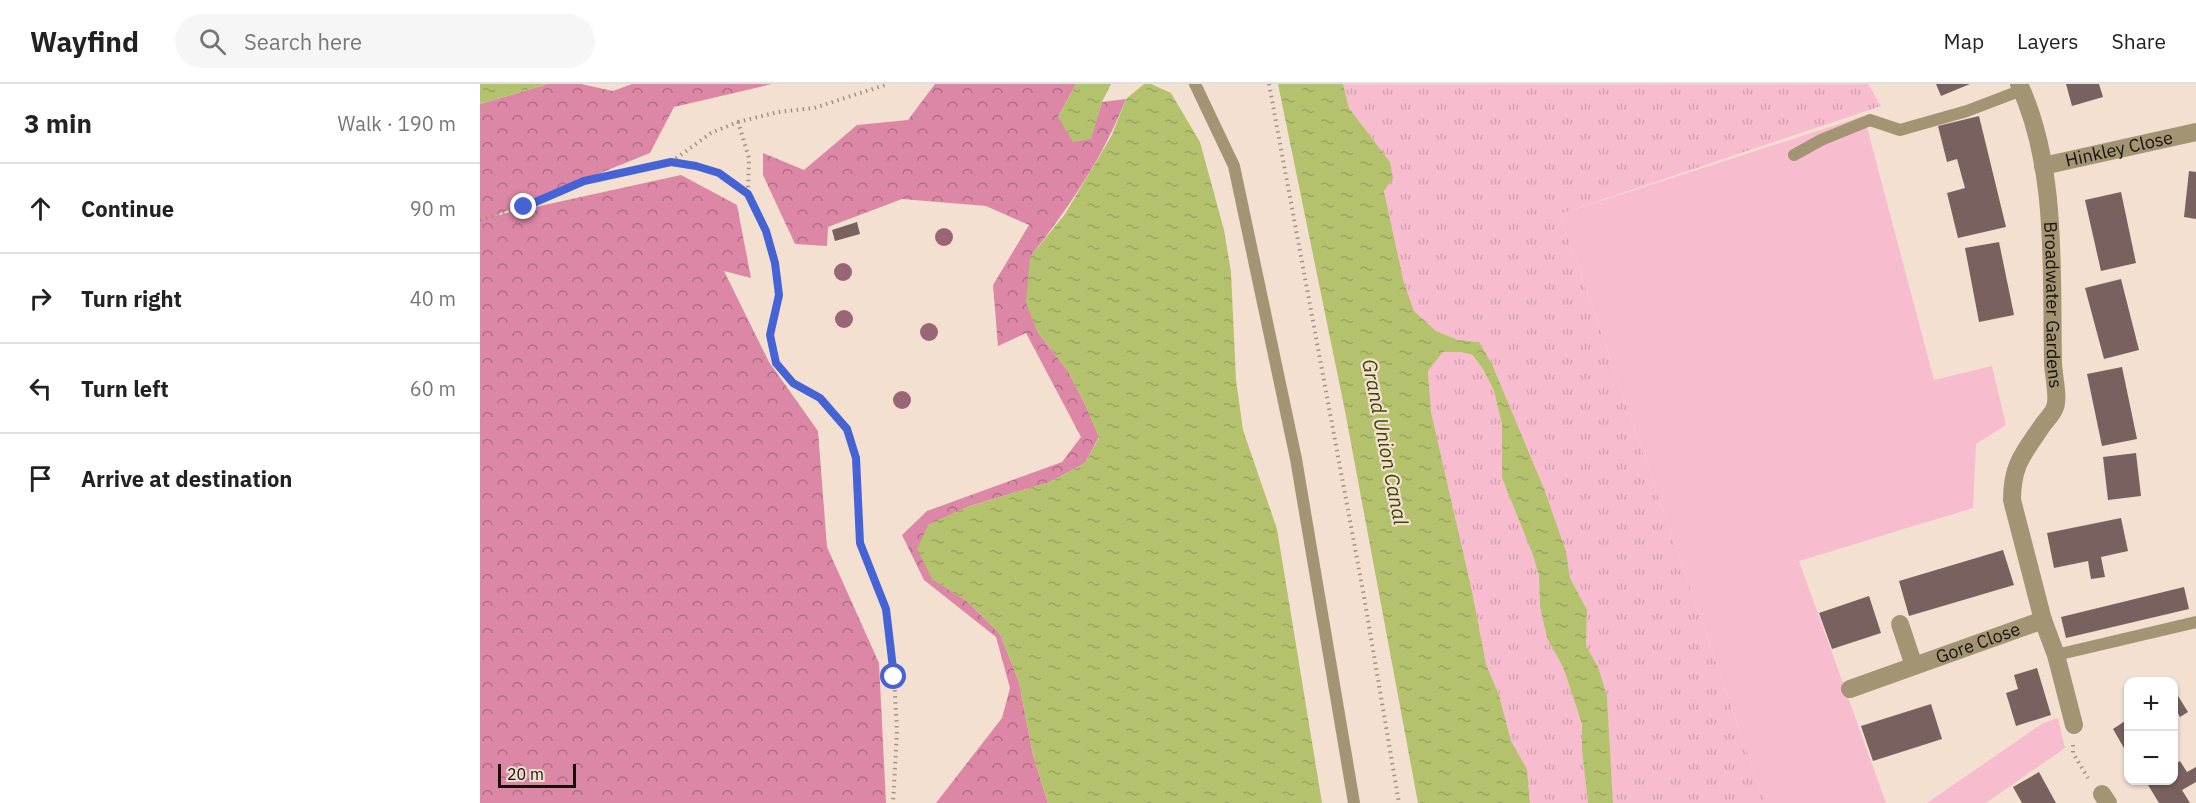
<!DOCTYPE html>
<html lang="en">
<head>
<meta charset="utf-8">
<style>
  :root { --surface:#fff; --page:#f6f6f6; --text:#222; --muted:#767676; --line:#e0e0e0 }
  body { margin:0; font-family:"IBM Plex Sans",sans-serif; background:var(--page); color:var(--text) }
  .controls { position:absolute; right:18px; bottom:18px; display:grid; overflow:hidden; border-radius:12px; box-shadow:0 2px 4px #0004 }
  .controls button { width:54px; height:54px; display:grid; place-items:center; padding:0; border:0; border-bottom:2px solid var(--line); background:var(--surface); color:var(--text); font:30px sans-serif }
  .scale { position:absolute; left:18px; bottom:15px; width:78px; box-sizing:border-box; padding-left:6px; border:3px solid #17100b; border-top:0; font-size:16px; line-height:21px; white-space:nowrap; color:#17100b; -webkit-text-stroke:4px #f4e0d1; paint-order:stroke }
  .stop { position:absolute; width:18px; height:18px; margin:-14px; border:4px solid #4663d6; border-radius:50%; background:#fff }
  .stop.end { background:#4663d6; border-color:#fff; box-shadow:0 2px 6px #0008 }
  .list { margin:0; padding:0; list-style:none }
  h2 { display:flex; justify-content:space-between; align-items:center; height:78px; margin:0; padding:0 24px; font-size:26px }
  h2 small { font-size:20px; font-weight:400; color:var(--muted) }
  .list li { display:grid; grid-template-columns:39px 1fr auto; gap:18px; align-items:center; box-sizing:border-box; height:90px; padding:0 24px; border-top:2px solid var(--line) }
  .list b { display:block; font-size:22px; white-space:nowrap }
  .list em { font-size:20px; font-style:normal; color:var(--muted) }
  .icon { flex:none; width:33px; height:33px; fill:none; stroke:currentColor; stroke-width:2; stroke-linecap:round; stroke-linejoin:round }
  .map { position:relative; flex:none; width:1716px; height:719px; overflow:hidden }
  header { display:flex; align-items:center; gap:36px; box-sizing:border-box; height:84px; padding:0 30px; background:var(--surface); border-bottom:2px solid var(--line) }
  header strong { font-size:28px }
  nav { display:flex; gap:33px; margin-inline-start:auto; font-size:21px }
  .search { width:420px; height:54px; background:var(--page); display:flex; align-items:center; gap:15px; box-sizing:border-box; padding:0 21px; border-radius:33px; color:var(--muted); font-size:22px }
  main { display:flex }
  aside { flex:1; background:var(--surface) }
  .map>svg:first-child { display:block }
</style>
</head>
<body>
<header>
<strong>Wayfind</strong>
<div class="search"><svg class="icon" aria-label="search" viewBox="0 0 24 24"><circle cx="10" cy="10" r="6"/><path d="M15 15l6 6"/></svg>Search here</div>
<nav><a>Map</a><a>Layers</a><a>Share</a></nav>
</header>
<main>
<aside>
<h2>3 min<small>Walk · 190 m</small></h2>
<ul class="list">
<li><svg class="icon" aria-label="ahead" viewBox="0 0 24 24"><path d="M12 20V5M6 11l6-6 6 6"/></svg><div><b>Continue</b></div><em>90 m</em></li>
<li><svg class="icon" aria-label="right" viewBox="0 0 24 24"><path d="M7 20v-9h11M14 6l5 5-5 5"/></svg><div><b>Turn right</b></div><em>40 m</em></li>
<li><svg class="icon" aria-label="left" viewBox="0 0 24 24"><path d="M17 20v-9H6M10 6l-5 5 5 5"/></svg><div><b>Turn left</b></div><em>60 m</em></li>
<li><svg class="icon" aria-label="arrive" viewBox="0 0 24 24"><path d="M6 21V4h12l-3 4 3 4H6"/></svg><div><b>Arrive at destination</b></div></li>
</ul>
</aside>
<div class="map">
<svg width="1716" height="719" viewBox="0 0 1716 719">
  <defs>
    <pattern id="grass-tufts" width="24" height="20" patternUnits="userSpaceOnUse" patternTransform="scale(1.5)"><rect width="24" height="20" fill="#f7bcce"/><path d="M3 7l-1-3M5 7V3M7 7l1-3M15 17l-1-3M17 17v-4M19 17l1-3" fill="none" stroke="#d3a1b0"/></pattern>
    <pattern id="forest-crowns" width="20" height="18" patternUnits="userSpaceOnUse" patternTransform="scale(1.5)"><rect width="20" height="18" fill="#dc87a5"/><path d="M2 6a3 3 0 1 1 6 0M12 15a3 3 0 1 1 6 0" fill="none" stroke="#b16d85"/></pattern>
    <pattern id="water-ripples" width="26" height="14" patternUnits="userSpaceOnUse" patternTransform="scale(1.5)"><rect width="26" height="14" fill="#b4c26e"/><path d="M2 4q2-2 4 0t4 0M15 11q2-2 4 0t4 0" fill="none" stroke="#9aa65e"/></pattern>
  </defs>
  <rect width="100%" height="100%" fill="#f4e0d1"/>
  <path fill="url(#grass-tufts)" d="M863 0H1388L1401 22 1080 130 1285 719H1133L1127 612 1106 562 1107 526 1090 494 1086 467 1065 407 1012 280 999 258 978 256 956 247 934 227 924 199 904 106 910 78 869 24Z
    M963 268H981L991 271 1003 285 1014 307 1022 339V394L1053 471 1059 492 1060 523 1067 554 1083 583 1102 640V667L1108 719H1050L1047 685 1031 657 1019 611 1006 580 992 507 951 328 948 287Z"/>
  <path fill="url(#forest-crowns)" d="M68 0H101L133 7 152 0H292L194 23 170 69 14 132 201 91 257 121 271 194 244 187 289 278 338 347 347 463 399 579 406 719H0V20Z
    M455 0H596L578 33 611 54 622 18 646 15C623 73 589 124 550 173L557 247 588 287 606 322 619 353 605 379 570 398 490 422 448 441 453 495 488 518 520 550 539 598 553 671 568 719H456L522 634 530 604 516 553 444 496 422 451 447 427 582 378 601 353 546 249 518 262 513 201 549 141 506 122 422 115 348 143 347 162 315 160 283 91V69L324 86 377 41 428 36Z"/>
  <path fill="#f7bcce" d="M1384 32 1454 296 1512 282 1526 341 1496 360 1493 424 1319 477 1406 719H1285L1080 130Z
    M1578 634 1585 664 1506 719H1447L1563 639Z"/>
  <path fill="url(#water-ripples)" d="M0 0H68L0 20Z
    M596 0H631L622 18 611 55 593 58 578 33Z
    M664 0H671L691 9 720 58 744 146 751 188 756 296 763 346 797 445 842 719H568L553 671 539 598 520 550 488 518 452 495 437 465 448 441 490 422 570 398 605 379 619 354 606 322 588 287 557 247 546 219 550 173 585 130 632 51 646 15Z
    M798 0H863L869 24 910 78 913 94 904 107 924 199 934 227 956 247 978 256 999 258 1012 280 1065 407 1086 467 1090 494 1107 526 1106 562 1118 583 1127 612 1133 719H1108L1102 667V640L1083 583 1067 554 1060 523 1059 492 1053 471 1022 394V340L1014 307 1003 285 992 271 981 268H963L948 287 951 328 992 507 1006 580 1019 611 1031 657 1047 685 1050 719H938L865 327Z"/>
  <path fill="#78615e" d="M1456 0H1490L1461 12Z
    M1586 0H1619L1623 13 1592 22Z
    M1499 32 1526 143 1478 154 1467 109 1485 104 1477 75 1467 78 1458 42Z
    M1709 87 1716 88V135L1704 133Z
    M1641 108 1656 179 1621 187 1605 116Z
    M377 138 380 150 355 157 352 146Z
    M1519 158 1534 231 1499 238 1485 164Z
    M1641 195 1659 266 1624 275 1605 204Z
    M1642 283 1657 355 1622 362 1607 290Z
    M1656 369 1661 412 1628 416 1623 373Z
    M1641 434 1648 467 1621 473 1625 493 1611 495 1608 477 1574 484 1567 449Z
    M1523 466 1534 501 1429 532 1419 497Z
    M1704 503 1709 525 1586 554 1581 533Z
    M1389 512 1401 549 1352 565 1339 529Z
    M1557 584 1571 631 1536 642 1526 609 1538 605 1534 591Z
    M1695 607 1708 628 1700 633 1694 622V608Z
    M1451 620 1462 655 1393 677 1381 642Z
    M1648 635V671L1633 645Z
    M1700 677 1707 688 1716 683V698L1702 706 1710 719H1679L1665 696H1694V681Z
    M1559 688 1576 719H1542L1533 703Z"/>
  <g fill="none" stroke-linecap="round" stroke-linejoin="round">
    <path stroke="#a19287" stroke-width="4" stroke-dasharray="1.5 4.5" stroke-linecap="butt" d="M789 0 883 507 919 719
      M258 38 298 28 334 24 408 0
      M191 78 231 49 258 38 269 74 268 109
      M0 136 44 123 104 97 191 78 216 82 239 89 268 110 286 147 295 179 299 211 290 251 296 279 313 299 340 314 367 345 376 373 380 459 406 525 414 593 417 647 413 719
      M1593 661V669L1608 694"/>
    <path stroke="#a39473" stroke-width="12" d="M715 0 754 82 816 375 874 719
      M1314 71 1341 56 1390 36 1420 46 1487 27 1542 6
      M1576 571 1716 538"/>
    <g stroke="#a39473" stroke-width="18">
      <path id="s1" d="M1539 0C1578 84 1571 188 1573 278 1573 289 1579 314 1575 323 1573 330 1566 336 1562 342 1543 370 1532 381 1532 416L1563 536 1576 571 1594 641"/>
      <path id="s2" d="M1563 82 1716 48"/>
      <path d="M1420 540 1434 582"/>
      <path id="s3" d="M1370 605 1563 536"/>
      <path d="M1622 710 1628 719"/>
    </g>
  </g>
  <g fill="#9a6675">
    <circle cx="464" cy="153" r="9"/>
    <circle cx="363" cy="188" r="9"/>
    <circle cx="364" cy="235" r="9"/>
    <circle cx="449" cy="248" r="9"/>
    <circle cx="422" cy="316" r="9"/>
  </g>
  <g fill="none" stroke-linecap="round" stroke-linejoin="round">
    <path stroke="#4663d6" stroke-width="8" d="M44 123 104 97 191 78 216 82 239 89 268 110 286 147 295 179 299 211 290 251 296 279 313 299 340 314 367 345 376 374 380 459 406 525 414 593"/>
  </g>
  <g text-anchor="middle" stroke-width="4.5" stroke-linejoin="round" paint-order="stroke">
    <g font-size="18" fill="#17100b" stroke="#f4e0d1">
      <text dy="6" stroke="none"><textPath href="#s2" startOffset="78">Hinkley Close</textPath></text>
      <text dy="6" stroke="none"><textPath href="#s1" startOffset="225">Broadwater Gardens</textPath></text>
      <text dy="6" stroke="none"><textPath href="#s3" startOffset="136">Gore Close</textPath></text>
    </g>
    <g font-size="20" font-style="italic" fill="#3e4603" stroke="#f4e0d1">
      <text transform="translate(905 358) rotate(79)" y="7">Grand Union Canal</text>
    </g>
  </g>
</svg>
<div class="controls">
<button>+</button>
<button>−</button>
</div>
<div class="scale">20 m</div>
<div class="stop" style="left:414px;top:593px"></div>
<div class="stop end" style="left:44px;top:123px"></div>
</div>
</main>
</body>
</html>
